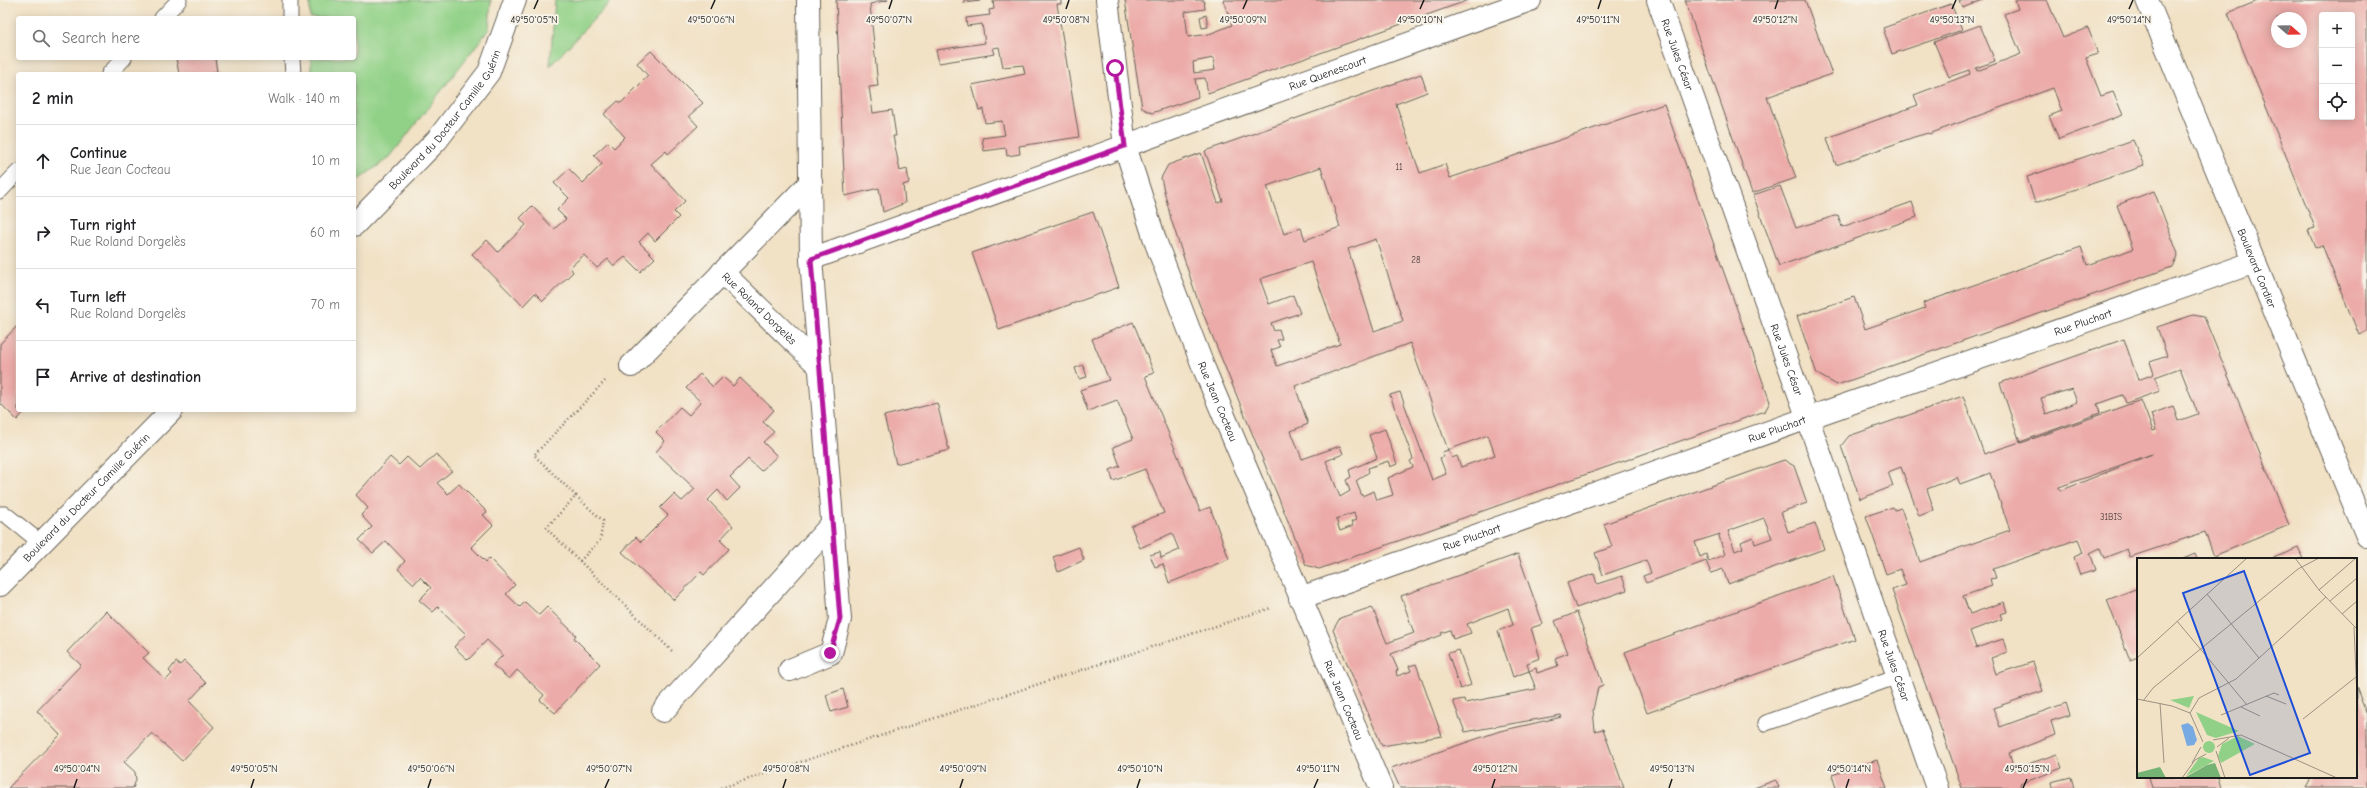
<!DOCTYPE html>
<html lang="en">
<head>
<meta charset="utf-8">
<style>
  :root { --surface:#fff; --page:#f2f2f2; --text:#202124; --muted:#757577; --line:#e0e0e0 }
  body { margin:0; font-family:"Comic Neue",sans-serif; background:var(--page); color:var(--text) }
  .controls { position:absolute; right:12px; top:12px; display:grid; overflow:hidden; border-radius:4px; box-shadow:0 2px 10px #0003 }
  .controls button { width:36px; height:36px; display:grid; place-items:center; padding:0; border:0; border-bottom:1px solid var(--line); background:var(--surface); color:var(--text); font:20px sans-serif }
  .compass { position:absolute; left:2271px; top:12px; width:36px; height:36px; border-radius:50%; background:var(--surface); box-shadow:0 2px 10px #0003; rotate:110deg }
  .stop { position:absolute; width:12px; height:12px; margin:-9px; border:3px solid #b5179e; border-radius:50%; background:#fff }
  .stop.end { background:#b5179e; border-color:#fff; box-shadow:0 1px 4px #0008 }
  .list { margin:0; padding:0; list-style:none }
  h2 { display:flex; justify-content:space-between; align-items:center; height:52px; margin:0; padding:0 16px; font-size:17px }
  h2 small { font-size:13px; font-weight:400; color:var(--muted) }
  .list li { display:grid; grid-template-columns:26px 1fr auto; gap:12px; align-items:center; box-sizing:border-box; height:72px; padding:0 16px; border-top:1px solid var(--line) }
  .list b { display:block; font-size:15px; white-space:nowrap }
  .list p { margin:0; font-size:13px; white-space:nowrap; color:var(--muted) }
  .list em { font-size:13px; font-style:normal; color:var(--muted) }
  .icon { flex:none; width:22px; height:22px; fill:none; stroke:currentColor; stroke-width:2; stroke-linecap:round; stroke-linejoin:round }
  .map { position:relative; flex:none; width:2367px; height:788px; overflow:hidden }
  .search { position:absolute; background:var(--surface); box-shadow:0 2px 10px #0003; left:16px; top:16px; width:340px; height:44px; display:flex; align-items:center; gap:10px; box-sizing:border-box; padding:0 14px; border-radius:4px; color:var(--muted); font-size:15px }
  .panel { position:absolute; background:var(--surface); box-shadow:0 2px 10px #0003; left:16px; top:72px; width:340px; height:340px; border-radius:4px }
  .map>svg:first-child { display:block }
</style>
</head>
<body>
<div class="map">
<svg width="2367" height="788" viewBox="0 0 2367 788">
  <rect width="100%" height="100%" fill="#f7f3e8"/>
  <filter id="ink" filterUnits="userSpaceOnUse"><feTurbulence type="fractalNoise" baseFrequency=".025" numOctaves="2"/><feDisplacementMap in="SourceGraphic" scale="8" xChannelSelector="R" yChannelSelector="G"/><feConvolveMatrix kernelMatrix="1 2 1 2 8 2 1 2 1" color-interpolation-filters="sRGB"/></filter>
  <filter id="wash" filterUnits="userSpaceOnUse"><feTurbulence type="fractalNoise" baseFrequency=".012" numOctaves="4" result="noise"/><feDisplacementMap in="SourceGraphic" scale="16" xChannelSelector="R" yChannelSelector="G"/><feGaussianBlur stdDeviation="0.9" result="paint"/><feColorMatrix in="noise" values="0 0 0 0 0 0 0 0 0 0 0 0 0 0 0 0 0 1.4 0 .05"/><feComposite in="paint" operator="in"/></filter>
  <g filter="url(#wash)">
    <rect width="100%" height="100%" fill="#f1e1c5"/>
    <path fill="#91d187" stroke="#567652" d="M310 0H491L489 29 390 157 354 183V74H311V58H354V18H310Z
      M555 0H612L550 66Z"/>
    <g id="blocks">
      <path fill="#ecaba8" fill-rule="evenodd" d="M836 0H888L870 4 878 86 869 87 873 113 892 110 896 136H893L900 171 907 169 909 183 903 185 905 203 883 212 879 188 845 196Z
        M964 0H980V1L964 3Z
        M993 0H1061V4H1057L1079 137 1019 146 1020 154 1007 156 1006 148 984 151 982 138 1005 135 1002 121 985 123 983 109 979 110 972 85 1025 74 1023 65 1003 67 999 47 993 48 995 54 939 63 936 50 985 43 982 24 967 26 966 18 990 15 989 10 994 9Z
        M1125 0H1204L1205 9 1185 12 1188 37 1209 34 1232 25 1223 0H1469L1208 93 1205 78 1195 79 1198 97 1152 113 1142 108ZM1213 58 1215 70 1194 73 1193 62Z
        M1685 0H1805L1832 74 1767 97 1796 178 1752 193Z
        M1959 0H1983L1962 8Z
        M2015 0H2047L2063 38 2088 28 2098 54 2086 58 2101 96 2113 92 2123 115 2059 139 2049 116 2062 111 2053 88 1929 134 1928 133 1914 137 1836 165 1827 138 1918 105 1914 95 1970 74 1969 70 1949 77 1934 42 1980 25 1995 61 1976 68 1977 71 2021 54 2004 14 2018 9Z
        M2260 0H2367V331L2359 335 2322 245 2315 248 2308 230 2315 228 2312 220 2228 13ZM2322 15H2352V117H2322ZM2277 18H2301V42H2277Z
        M1951 4 1962 30 1892 54 1883 28Z
        M1206 15 1208 27 1202 28 1200 17Z
        M651 51 703 103 689 116 698 126 668 154 666 151 651 164 685 201 674 212 679 217 655 241 648 233 639 242 655 258 640 272 625 257 614 266 608 259 597 268 584 255 570 267 573 272 543 301 535 293 523 306 472 254 487 240 498 252 526 225 520 218 532 206 554 229 566 219 557 210 569 198 554 183 569 169 583 183 602 164 594 155 608 142 614 148 625 137 604 114 618 101 621 103 648 76 637 63Z
        M176 58H215L217 72H213L214 74H179Z
        M1421 74 1427 92 1396 104 1420 173 1445 164 1450 178 1664 104 1770 402 1765 411 1319 569 1306 565 1198 301 1171 219 1161 178 1168 165 1201 153 1218 203 1223 201 1205 151ZM1321 167 1340 227 1305 240 1301 228 1284 234 1267 186ZM1376 239 1403 321 1374 331 1348 249ZM1311 262 1340 344 1277 366 1271 350 1280 347 1277 340 1282 339 1279 329 1274 331 1271 323 1300 313 1293 295 1269 304 1260 279ZM1410 343 1448 450 1488 435 1495 455 1461 467 1457 456 1452 458 1448 450 1442 452 1444 457 1440 458 1446 474 1432 480 1400 392 1390 395 1413 459 1410 461 1413 467 1388 478 1393 495 1377 500 1374 491 1362 496 1356 481 1369 472 1368 468 1388 461 1390 467 1397 464 1385 429 1369 435 1377 458 1349 470 1351 477 1346 480 1350 491 1340 497 1326 461 1343 454 1340 446 1302 459 1291 431 1308 424 1295 386ZM1354 513 1356 520 1351 522 1353 526 1340 531 1336 519Z
        M2133 140 2144 166 2035 203 2027 177Z
        M1780 186 1796 228 1838 215 1842 227 1912 202 1917 217 1779 266 1753 195Z
        M2154 191 2178 254 2172 267 1837 385 1817 374 1797 316 1854 297 1865 329 1925 308 1923 303 2081 247 2087 265 2133 249 2117 205Z
        M1093 212 1119 287 999 330 972 253Z
        M2193 315 2204 317 2289 525 2214 556 2205 532 2130 557 2127 549 2104 558 2100 548 2090 553 2096 570 2080 575 2074 557 2083 553 2078 539 1993 569 1996 578 1990 579 1992 586 1963 596 1970 614 2004 602 2007 612 2000 614 2002 619 1970 631 1976 648 2003 639 2007 652 1991 658 1996 674 2033 662 2043 691 1993 708 2000 727 2066 703 2070 715 2051 721 2055 735 2009 753 2014 769 2057 754 2062 768 2020 784 2021 788H1962L1892 590 1906 585 1900 569 1886 574 1866 516 1893 507 1895 510 1901 508 1920 562 2010 530 1990 473 1960 484 1957 477 1927 489 1934 510 1919 516 1901 467 1888 472 1893 486 1860 499 1841 446 1849 436 1963 396 1984 454 2020 442 2021 443 2141 400 2153 431 2156 430 2151 414 2173 406 2178 421 2198 414 2180 368 2155 377 2160 391 2126 403 2123 395 2111 399 2097 404 2100 413 2020 442 2000 383 2124 339 2138 380 2154 374 2150 362 2167 356 2157 327ZM2072 389 2077 402 2046 414 2041 398ZM2152 454 2060 491 2059 487Z
        M1133 322 1154 373 1145 376 1173 444 1200 511 1210 507 1229 559 1169 583 1163 564 1155 567 1150 555 1160 552 1161 558 1179 550 1172 533 1140 548 1131 526 1164 513 1145 469 1113 481 1110 470 1120 466 1113 447 1133 439 1117 400 1088 411 1080 390 1109 380 1092 339Z
        M18 325V410H26L17 420 0 403V344Z
        M1083 365 1087 377 1079 379 1075 368Z
        M700 374 713 387 723 377 733 386 740 378 774 410 763 422 774 432 763 442 777 456 761 471 748 459 730 477 740 488 727 501 718 490 708 500 733 526 720 540 729 549 704 575 701 572 674 600 622 552 636 537 641 542 668 515 660 508 674 494 682 501 695 489 656 452 665 441 656 432 680 407 689 415 701 402 686 388Z
        M937 403 949 450 896 464 884 416Z
        M436 454 452 471 437 483 448 494 459 484 487 512 483 515 493 525 471 547 486 562 489 558 515 585 506 594 520 607 525 602 539 615 547 607 576 635 574 638 600 664 555 713 540 700 544 695 517 670 509 679 493 665 503 655 487 640 468 660 454 647 466 634 438 607 433 612 419 600 431 588 420 577 414 584 398 569 405 561 386 541 373 553 359 540 372 527 361 515 368 508 356 495 390 457 399 465 407 457 420 469Z
        M1784 460 1794 466 1807 503 1781 512 1788 532 1815 523 1824 549 1728 584 1723 569 1711 573 1706 561 1646 583 1643 576 1651 573 1646 560 1603 575 1595 553 1612 547 1604 524ZM1764 518 1772 538 1755 544 1753 537 1741 542 1743 548 1735 551 1728 531ZM1720 534 1719 536 1725 555 1708 561 1706 554 1700 557 1695 542Z
        M1079 547 1084 560 1058 572 1053 557Z
        M2298 548 2303 559H2271Z
        M1518 554 1543 624 1531 628 1540 658 1527 663 1529 671 1513 677 1498 631 1513 625 1508 608 1467 624 1471 633 1453 639 1450 630 1441 633 1442 635 1391 654 1398 670 1396 671 1397 676 1411 671 1409 666 1416 664 1442 736 1382 746 1333 630 1340 618 1372 607 1387 643 1414 633 1401 596Z
        M2195 554 2197 559H2183Z
        M1594 574 1597 584 1622 576 1627 590 1576 608 1567 583Z
        M1833 576 1855 639 1647 713 1625 652Z
        M2138 588V657L2130 660 2107 600Z
        M106 611 149 653 143 658 166 680 172 674 169 671 176 662 180 665 184 661 206 683 189 701 214 727 182 761 152 733 124 762 135 772 136 780 133 788H8L60 735 37 711 81 665 67 652Z
        M1577 612 1603 685 1598 687 1593 710 1595 731 1603 729 1624 788H1400L1391 768 1500 731 1562 717 1561 715 1465 732 1453 701 1464 699 1465 703 1536 689 1529 671 1536 668 1537 673 1558 666 1555 658 1568 653 1555 621Z
        M1459 650 1471 685 1460 689 1448 653Z
        M2356 687 2367 715V788H2306L2310 781 2308 777H2356Z
        M843 689 848 707 831 712 826 695Z
        M1877 760 1887 788H1836L1832 775Z
        M2071 777 2074 788H2052L2051 782Z
        M2149 777H2218L2221 788H2152Z
        M1776 780 1779 788H1754Z"/>
    </g>
  </g>
  <g filter="url(#ink)">
    <use href="#blocks" fill-opacity="0" stroke="#676157" stroke-width="1"/>
    <g fill="none" stroke-linecap="round" stroke-linejoin="round">
      <g stroke="#676157" stroke-width="17">
        <path id="service" d="M290 0V18
          M162 18 179 0
          M292 58 293 74
          M109 74 124 58
          M0 191 18 172
          M0 514H5L41 543
          M1766 723 1898 676"/>
      </g>
      <g stroke="#676157" stroke-width="24">
        <g id="minor">
          <path id="s1" d="M1107 0 1125 146 1156 243 1203 366 1381 788"/>
          <path id="s2" d="M1658 0 1803 405 1937 788"/>
          <path id="s3" d="M811 259 1530 0"/>
          <path id="s4" d="M722 272 819 366"/>
          <path d="M631 366 811 182"/>
          <path id="s5" d="M1300 598 1808 418 2255 262"/>
          <path d="M790 670 831 653 840 619 811 259 808 0"/>
          <path d="M663 711 832 524"/>
        </g>
      </g>
      <g stroke="#676157" stroke-width="24">
        <g id="tertiary">
          <path id="s6" d="M2147 0 2367 536"/>
        </g>
      </g>
      <g stroke="#676157" stroke-width="24">
        <g id="secondary">
          <path id="s7" d="M354 225 437 140 489 72 515 0"/>
          <path id="s8" d="M0 585 172 410"/>
        </g>
      </g>
      <path stroke="#676157" stroke-width="2.5" stroke-dasharray="1 3" stroke-linecap="butt" d="M605 381 534 455 576 496 546 528 674 653
        M576 496 603 521 600 540 579 562
        M721 788 1271 608"/>
      <use href="#service" stroke="#fff" stroke-width="15"/>
      <use href="#minor" stroke="#fff" stroke-width="22"/>
      <use href="#tertiary" stroke="#fff" stroke-width="22"/>
      <use href="#secondary" stroke="#fff" stroke-width="22"/>
    </g>
  </g>
  <g fill="none" stroke-linecap="round" stroke-linejoin="round" filter="url(#ink)">
    <path stroke="#b5179e" stroke-width="5" d="M830 653 840 619 811 259 1125 146 1115 68"/>
  </g>
  <path fill="none" stroke="#1c1c1c" stroke-width="1.5" d="M534 9 538 0M711 9 715 0M889 9 892 0M1066 9 1069 0M1243 9 1247 0M1420 9 1424 0M1598 9 1601 0M1775 9 1778 0M1952 9 1956 0M2129 9 2133 0M74 788 77 779M251 788 254 779M428 788 431 779M605 788 609 779M783 788 786 779M960 788 963 779M1137 788 1140 779M1314 788 1318 779M1492 788 1495 779M1669 788 1672 779M1846 788 1849 779M2023 788 2027 779"/>
  <g text-anchor="middle" stroke-width="4" stroke-linejoin="round" paint-order="stroke">
    <g font-size="9" fill="#50403f">
      <text x="1399" y="170">11</text>
      <text x="1416" y="263">28</text>
      <text x="2111" y="520">31BIS</text>
    </g>
    <g font-size="11" fill="#1c1c1c" stroke="#f7f3e8">
      <text dy="4" stroke="none"><textPath href="#s2" startOffset="58">Rue Jules César</textPath></text>
      <text dy="4" stroke="none"><textPath href="#s3" startOffset="549">Rue Quenescourt</textPath></text>
      <text dy="4" stroke="none"><textPath href="#s7" startOffset="140">Boulevard du Docteur Camille Guérin</textPath></text>
      <text dy="4" stroke="none"><textPath href="#s6" startOffset="290">Boulevard Cordier</textPath></text>
      <text dy="4" stroke="none"><textPath href="#s4" startOffset="52">Rue Roland Dorgelès</textPath></text>
      <text dy="4" stroke="none"><textPath href="#s5" startOffset="830">Rue Pluchart</textPath></text>
      <text dy="4" stroke="none"><textPath href="#s2" startOffset="382">Rue Jules César</textPath></text>
      <text dy="4" stroke="none"><textPath href="#s1" startOffset="419">Rue Jean Cocteau</textPath></text>
      <text dy="4" stroke="none"><textPath href="#s5" startOffset="506">Rue Pluchart</textPath></text>
      <text dy="4" stroke="none"><textPath href="#s8" startOffset="123">Boulevard du Docteur Camille Guérin</textPath></text>
      <text dy="4" stroke="none"><textPath href="#s5" startOffset="182">Rue Pluchart</textPath></text>
      <text dy="4" stroke="none"><textPath href="#s2" startOffset="706">Rue Jules César</textPath></text>
      <text dy="4" stroke="none"><textPath href="#s1" startOffset="743">Rue Jean Cocteau</textPath></text>
    </g>
  </g>
  <g transform="translate(2137 558)">
    <rect width="220" height="220" fill="#f1e1c5"/>
    <path d="M57 138 52 150 33 142ZM59 154 102 173 79 180 70 177ZM101 178 118 186 84 205 81 198 85 186ZM66 189a6 6 0 1 1 12 0a6 6 0 1 1-12 0ZM66 199 77 203 49 218 62 200Z" fill="#91d187"/>
    <path d="M78 205 84 220H47L70 207ZM23 209 29 220H0V215Z" fill="#74b374"/>
    <path d="M51 165 56 169 60 182 57 187 50 188 44 167Z" fill="#77aae3"/>
    <path fill="none" stroke="#9c9281" stroke-width="1" d="M158 0 182 32 220 71M182 32 219 0M70 36 122 100M193 43 220 20M205 56 220 43M40 63 110 147M217 69 220 139M0 100 110 0M129 138 149 146M0 141 35 148 53 155 66 184M6 143 16 130 161 11 182 0M23 145 27 205M104 149 123 158M53 155 62 140 99 121 189 39M84 157 137 135 142 137M166 161 219 119M76 182 104 177 200 220M80 189 92 180M79 193 88 220M55 205 64 189M45 220 58 202 69 196"/>
    <path fill="#1d4ed8" fill-opacity="0.15" stroke="#1d4ed8" stroke-width="2" d="M107 13 173 195 113 217 46 35Z"/>
    <rect width="220" height="220" fill="none" stroke="#1c1c1c" stroke-width="2"/>
  </g>
  <g font-size="10" text-anchor="middle" fill="#1c1c1c" stroke="#f7f3e8" stroke-width="4" stroke-linejoin="round" paint-order="stroke">
    <text x="534" y="23">49°50'05"N</text>
    <text x="711" y="23">49°50'06"N</text>
    <text x="889" y="23">49°50'07"N</text>
    <text x="1066" y="23">49°50'08"N</text>
    <text x="1243" y="23">49°50'09"N</text>
    <text x="1420" y="23">49°50'10"N</text>
    <text x="1598" y="23">49°50'11"N</text>
    <text x="1775" y="23">49°50'12"N</text>
    <text x="1952" y="23">49°50'13"N</text>
    <text x="2129" y="23">49°50'14"N</text>
    <text x="77" y="772">49°50'04"N</text>
    <text x="254" y="772">49°50'05"N</text>
    <text x="431" y="772">49°50'06"N</text>
    <text x="609" y="772">49°50'07"N</text>
    <text x="786" y="772">49°50'08"N</text>
    <text x="963" y="772">49°50'09"N</text>
    <text x="1140" y="772">49°50'10"N</text>
    <text x="1318" y="772">49°50'11"N</text>
    <text x="1495" y="772">49°50'12"N</text>
    <text x="1672" y="772">49°50'13"N</text>
    <text x="1849" y="772">49°50'14"N</text>
    <text x="2027" y="772">49°50'15"N</text>
  </g>
</svg>
<div class="controls">
<button>+</button>
<button>−</button>
<button><svg class="icon" aria-label="locate" viewBox="0 0 24 24"><circle cx="12" cy="12" r="6"/><path d="M12 2v4M12 18v4M2 12h4M18 12h4"/></svg></button>
</div>
<svg class="compass" viewBox="-18 -18 36 36"><path d="M0-13l5 13h-10z" fill="#e53935"/><path d="M0 13l5-13h-10z" fill="#757577"/></svg>
<div class="stop" style="left:1115px;top:68px"></div>
<div class="stop end" style="left:830px;top:653px"></div>
<div class="search"><svg class="icon" aria-label="search" viewBox="0 0 24 24"><circle cx="10" cy="10" r="6"/><path d="M15 15l6 6"/></svg>Search here</div>
<section class="panel">
<h2>2 min<small>Walk · 140 m</small></h2>
<ul class="list">
<li><svg class="icon" aria-label="ahead" viewBox="0 0 24 24"><path d="M12 20V5M6 11l6-6 6 6"/></svg><div><b>Continue</b><p>Rue Jean Cocteau</p></div><em>10 m</em></li>
<li><svg class="icon" aria-label="right" viewBox="0 0 24 24"><path d="M7 20v-9h11M14 6l5 5-5 5"/></svg><div><b>Turn right</b><p>Rue Roland Dorgelès</p></div><em>60 m</em></li>
<li><svg class="icon" aria-label="left" viewBox="0 0 24 24"><path d="M17 20v-9H6M10 6l-5 5 5 5"/></svg><div><b>Turn left</b><p>Rue Roland Dorgelès</p></div><em>70 m</em></li>
<li><svg class="icon" aria-label="arrive" viewBox="0 0 24 24"><path d="M6 21V4h12l-3 4 3 4H6"/></svg><div><b>Arrive at destination</b></div></li>
</ul>
</section>
</div>
</body>
</html>
